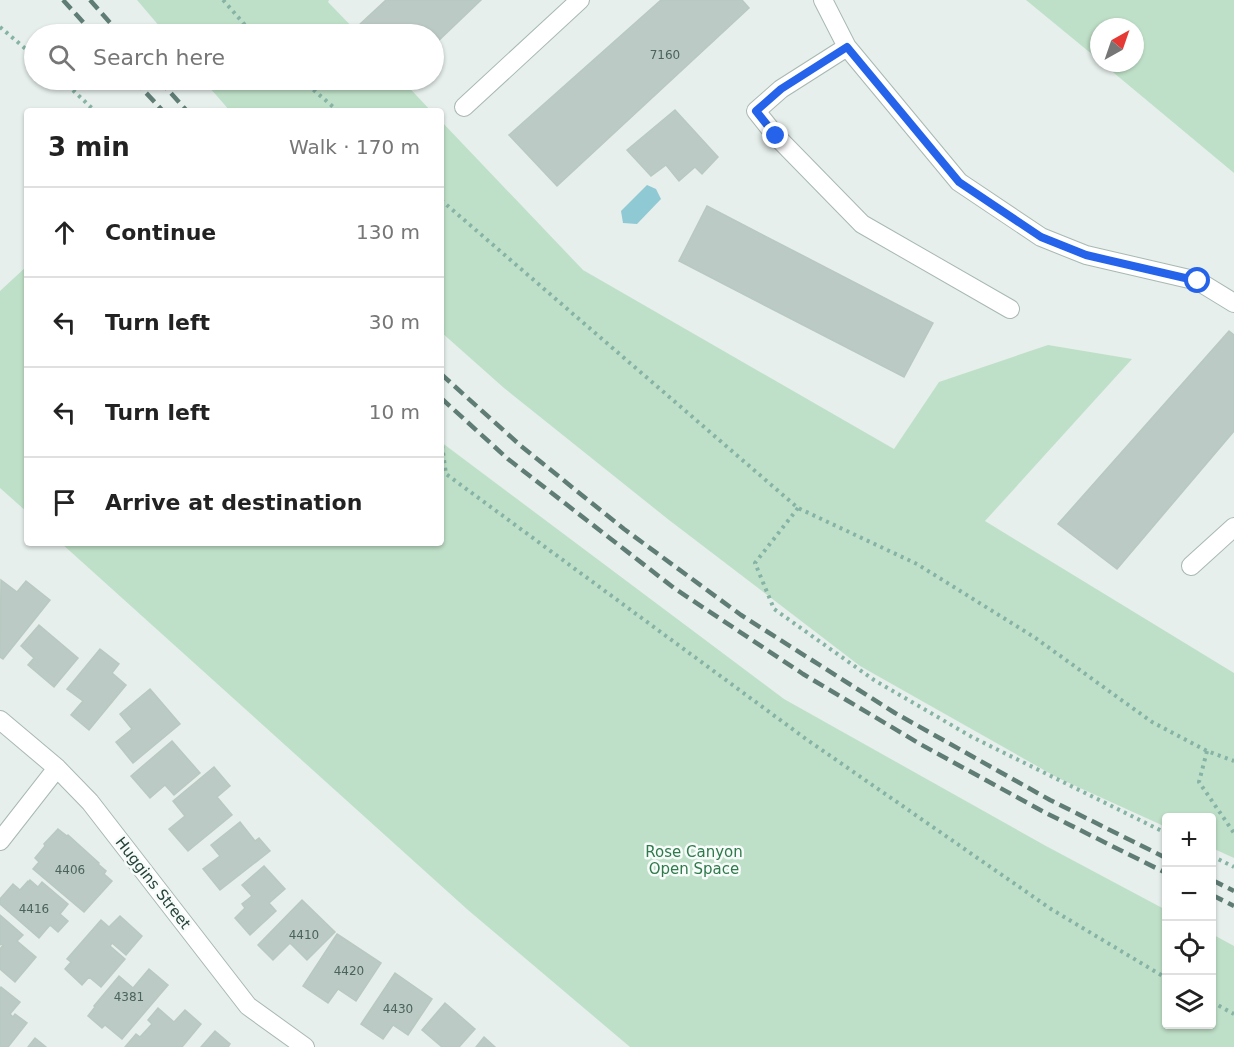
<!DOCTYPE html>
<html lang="en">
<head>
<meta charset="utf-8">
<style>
  :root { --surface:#fff; --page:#f2f2f2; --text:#222; --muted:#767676; --line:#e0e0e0 }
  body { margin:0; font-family:"DejaVu Sans",sans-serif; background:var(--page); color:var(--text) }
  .controls { position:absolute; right:18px; bottom:18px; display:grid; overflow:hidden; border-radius:6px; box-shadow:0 2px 4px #0004 }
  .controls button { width:54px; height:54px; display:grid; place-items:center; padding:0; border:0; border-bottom:2px solid var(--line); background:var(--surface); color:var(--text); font:30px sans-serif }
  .compass { position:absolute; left:1090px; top:18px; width:54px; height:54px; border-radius:50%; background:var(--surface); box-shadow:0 2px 4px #0004; rotate:40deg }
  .stop { position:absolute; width:18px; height:18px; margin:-14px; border:4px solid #2563eb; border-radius:50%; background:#fff }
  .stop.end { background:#2563eb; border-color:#fff; box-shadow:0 2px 6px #0008 }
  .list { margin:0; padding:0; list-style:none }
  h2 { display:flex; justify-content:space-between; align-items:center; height:78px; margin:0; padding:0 24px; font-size:26px }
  h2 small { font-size:20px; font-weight:400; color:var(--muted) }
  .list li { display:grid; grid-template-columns:39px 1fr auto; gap:18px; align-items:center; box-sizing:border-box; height:90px; padding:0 24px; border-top:2px solid var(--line) }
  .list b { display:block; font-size:22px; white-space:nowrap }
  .list em { font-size:20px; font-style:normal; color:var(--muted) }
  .icon { flex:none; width:33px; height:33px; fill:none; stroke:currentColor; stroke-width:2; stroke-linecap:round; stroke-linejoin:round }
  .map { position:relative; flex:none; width:1234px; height:1047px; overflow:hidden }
  .search { position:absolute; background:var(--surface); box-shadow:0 2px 4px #0004; left:24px; top:24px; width:420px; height:66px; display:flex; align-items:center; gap:15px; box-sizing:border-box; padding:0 21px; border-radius:33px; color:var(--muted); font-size:22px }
  .panel { position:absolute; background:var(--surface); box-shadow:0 2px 4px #0004; left:24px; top:108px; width:420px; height:438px; border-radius:6px }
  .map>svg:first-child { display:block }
</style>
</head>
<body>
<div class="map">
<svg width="1234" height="1047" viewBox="0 0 1234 1047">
  <rect width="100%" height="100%" fill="#e6efeb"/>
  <path fill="#bfe0c8" d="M137 0H329L328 2 359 34H166Z
    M1026 0H1234V173L1102 63H1135V27H1099V60Z
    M203 80H402L431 111H230Z
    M441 121 583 270 894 449 939 382 1048 345 1132 359 985 521 1234 673V858L1212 848V818H1166V827L1058 778 860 666 669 520 504 388 441 332Z
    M27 266V512L0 488V291Z
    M441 442 784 699 1046 846 1166 910V1024H1212V934L1234 946V1047H630L468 910 61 543H441Z"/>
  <path fill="#8ec9d4" d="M647 185 656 189 661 199 637 224 623 223 621 211Z"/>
  <path fill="#bbcac4" stroke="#b8c9c2" stroke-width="1.5" d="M386 0H481L434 45V34H367L358 26Z
    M661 0H742L749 8 557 186 509 135Z
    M675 110 718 157 702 174 695 167 679 181 666 165 651 176 627 150Z
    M707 206 933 323 904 377 679 261Z
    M1229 331 1234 335V431L1117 569 1058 524Z
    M1 580 17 592 26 581 50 600 3 659 0 657Z
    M39 625 78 658 54 687 28 665 34 658 21 646Z
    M100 649 119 664 112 673 126 685 89 730 71 715 83 701 67 689Z
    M150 689 180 724 133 763 116 742 132 729 120 714Z
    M172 741 200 773 174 795 165 785 150 798 131 776Z
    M214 767 230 786 217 797 232 815 188 851 169 829 185 816 173 801Z
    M240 822 255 841 259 838 270 851 220 890 203 869 220 856 211 845Z
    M58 829 67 836 68 835 99 863 98 864 106 871 104 874 112 881 84 912 33 869 39 862 35 858 45 846 44 844Z
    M264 866 285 889 269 903 276 911 250 935 235 918 245 908 242 904 252 896 242 885Z
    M30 880 38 887 42 882 68 904 60 914 68 921 58 932 50 925 39 938 0 904V899L13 884 20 890 28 881 29 882Z
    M302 900 335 932 307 960 290 943 273 960 258 945Z
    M0 915 23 935 17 941 36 957 15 982 0 969V949L3 945 2 944 0 945Z
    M120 916 142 936 126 955 112 943 110 946 125 959 101 987 89 977 82 985 65 969 71 962 67 959 101 920 109 927Z
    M337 934 381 963 356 1001 338 989 328 1003 303 986Z
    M149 969 168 985 122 1039 105 1025 102 1028 88 1016 95 1007 94 1006 119 976 133 988Z
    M395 973 432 999 408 1035 393 1025 383 1039 361 1024Z
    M1 987 20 1002 10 1014 13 1017 15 1014 27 1023 8 1047H0V988Z
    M445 1003 475 1029 459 1047H442L422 1030Z
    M158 1008 174 1022 185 1010 201 1024 182 1047H125L136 1034 140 1037 152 1024 148 1020Z
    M215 1031 230 1044 228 1047H201Z
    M484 1037 495 1047H476Z
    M35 1038 46 1047H28Z"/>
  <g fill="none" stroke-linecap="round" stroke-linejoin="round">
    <g stroke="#a8b8b2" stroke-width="20">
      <path id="minor" d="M823 0 847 47 959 182 1041 237 1086 255 1198 281 1234 303
        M847 47 781 89 756 111 776 136 862 224 1010 309
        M464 107 580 0
        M1191 566 1234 527
        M0 720 57 768 90 802 248 1006 305 1047
        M0 841 57 768"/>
    </g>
    <path stroke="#86b3a5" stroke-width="4" stroke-dasharray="3 4.5" stroke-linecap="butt" d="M223 0 253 34
      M0 27 34 56
      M62 80 95 111
      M302 80 338 111
      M441 200 798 508 917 564 1034 637 1152 722 1207 751 1234 761
      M441 438 446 474 806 739 1051 909 1166 978
      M798 508 755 563 774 609 874 680 972 737 1166 833
      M1207 751 1199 782 1234 833
      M1212 856 1234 867
      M1212 1002 1234 1014"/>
    <use href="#minor" stroke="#fff" stroke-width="18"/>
    <path stroke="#5f7d75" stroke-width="4.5" stroke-dasharray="12 6" stroke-linecap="butt" d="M63 0 94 34
      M90 0 120 34
      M134 80 163 111
      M159 80 187 111
      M441 374 521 446 624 529 741 615 895 713 1050 800 1166 858
      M441 398 508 459 674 588 803 674 920 744 1044 812 1166 873
      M1212 880 1234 891
      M1212 895 1234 906"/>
  </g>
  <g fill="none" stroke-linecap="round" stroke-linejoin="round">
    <path stroke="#2563eb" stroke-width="8" d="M776 136 756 111 781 89 847 47 959 182 1041 237 1086 255 1198 281"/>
  </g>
  <g text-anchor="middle" stroke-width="5" stroke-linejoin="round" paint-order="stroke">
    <g font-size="12" fill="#4a645c">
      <text x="665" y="59">7160</text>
      <text x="70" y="874">4406</text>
      <text x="34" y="913">4416</text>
      <text x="304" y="939">4410</text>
      <text x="349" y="975">4420</text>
      <text x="129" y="1001">4381</text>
      <text x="398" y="1013">4430</text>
    </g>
    <g font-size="15" fill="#2d7a4b" stroke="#f7fbf9">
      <text x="694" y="857">Rose Canyon<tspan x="694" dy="17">Open Space</tspan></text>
    </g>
    <g font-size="15" fill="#24423a" stroke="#f7fbf9">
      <text transform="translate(153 883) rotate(52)" y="5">Huggins Street</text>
    </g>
  </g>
</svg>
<div class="controls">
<button>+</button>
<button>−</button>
<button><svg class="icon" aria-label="locate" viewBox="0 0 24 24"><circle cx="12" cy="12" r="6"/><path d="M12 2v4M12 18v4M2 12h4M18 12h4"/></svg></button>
<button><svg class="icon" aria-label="layers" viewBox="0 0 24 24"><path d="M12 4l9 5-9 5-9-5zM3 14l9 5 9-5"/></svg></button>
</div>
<svg class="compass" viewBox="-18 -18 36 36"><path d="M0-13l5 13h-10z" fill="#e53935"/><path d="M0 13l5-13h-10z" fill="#767676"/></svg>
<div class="stop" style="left:1198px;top:281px"></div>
<div class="stop end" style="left:776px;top:136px"></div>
<div class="search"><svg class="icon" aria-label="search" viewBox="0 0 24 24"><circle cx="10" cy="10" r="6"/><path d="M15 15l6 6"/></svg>Search here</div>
<section class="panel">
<h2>3 min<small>Walk · 170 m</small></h2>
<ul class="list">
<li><svg class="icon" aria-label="ahead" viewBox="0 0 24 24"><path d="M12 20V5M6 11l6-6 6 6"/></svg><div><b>Continue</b></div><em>130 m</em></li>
<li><svg class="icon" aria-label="left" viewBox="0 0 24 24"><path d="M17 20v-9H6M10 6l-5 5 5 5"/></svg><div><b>Turn left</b></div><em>30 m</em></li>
<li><svg class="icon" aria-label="left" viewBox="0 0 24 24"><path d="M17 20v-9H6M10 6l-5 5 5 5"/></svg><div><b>Turn left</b></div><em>10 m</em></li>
<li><svg class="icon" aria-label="arrive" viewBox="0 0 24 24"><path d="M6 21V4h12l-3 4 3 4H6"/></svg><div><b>Arrive at destination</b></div></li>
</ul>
</section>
</div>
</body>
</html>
